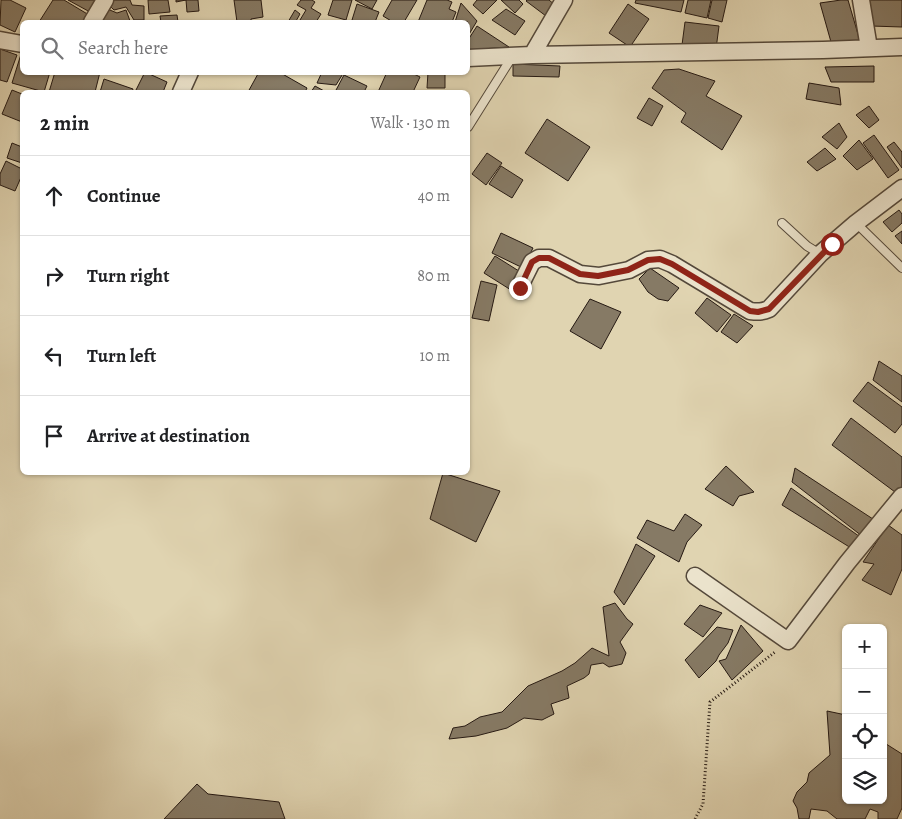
<!DOCTYPE html>
<html lang="en">
<head>
<meta charset="utf-8">
<style>
  :root { --surface:#fff; --page:#f6f6f6; --text:#202124; --muted:#757577; --line:#e0e0e0 }
  body { margin:0; font-family:Alegreya,serif; background:var(--page); color:var(--text) }
  .controls { position:absolute; right:15px; bottom:15px; display:grid; overflow:hidden; border-radius:8px; box-shadow:0 1px 4px #0004 }
  .controls button { width:45px; height:45px; display:grid; place-items:center; padding:0; border:0; border-bottom:1px solid var(--line); background:var(--surface); color:var(--text); font:25px sans-serif }
  .stop { position:absolute; width:15px; height:15px; margin:-11px; border:4px solid #8f2418; border-radius:50%; background:#fff }
  .stop.end { background:#8f2418; border-color:#fff; box-shadow:0 1px 5px #0008 }
  .list { margin:0; padding:0; list-style:none }
  h2 { display:flex; justify-content:space-between; align-items:center; height:65px; margin:0; padding:0 20px; font-size:21px }
  h2 small { font-size:16px; font-weight:400; color:var(--muted) }
  .list li { display:grid; grid-template-columns:32px 1fr auto; gap:15px; align-items:center; box-sizing:border-box; height:80px; padding:0 20px; border-top:1px solid var(--line) }
  .list b { display:block; font-size:19px; white-space:nowrap }
  .list em { font-size:16px; font-style:normal; color:var(--muted) }
  .icon { flex:none; width:28px; height:28px; fill:none; stroke:currentColor; stroke-width:2; stroke-linecap:round; stroke-linejoin:round }
  .map { position:relative; flex:none; width:902px; height:819px; overflow:hidden }
  .search { position:absolute; background:var(--surface); box-shadow:0 1px 4px #0004; left:20px; top:20px; width:450px; height:55px; display:flex; align-items:center; gap:12px; box-sizing:border-box; padding:0 18px; border-radius:8px; color:var(--muted); font-size:19px }
  .panel { position:absolute; background:var(--surface); box-shadow:0 1px 4px #0004; left:20px; top:90px; width:450px; height:385px; border-radius:8px }
  .map>svg:first-child { display:block }
</style>
</head>
<body>
<div class="map">
<svg width="902" height="819" viewBox="0 0 902 819">
  <rect width="100%" height="100%" fill="#e0d4b1"/>
  <filter id="stains"><feTurbulence type="fractalNoise" baseFrequency=".004" numOctaves="4"/><feColorMatrix values="0 0 0 0 .2 0 0 0 0 .09 0 0 0 0 .02 0 0 0 .5 -.17"/></filter>
  <radialGradient id="worn" r=".72"><stop offset=".6" stop-color="#630" stop-opacity="0"/><stop offset="1" stop-color="#630" stop-opacity=".3"/></radialGradient>
  <path fill="#867a65" stroke="#251913" d="M1 0H10L26 8 15 32 0 25Z
    M53 0H64L89 15 84 22H39Z
    M68 0H97L90 12Z
    M110 0H130L132 5 144 6V20H134L126 7 114 10 108 4Z
    M148 0H168L170 12 149 14Z
    M176 0H198L199 11 187 12 186 0 176 2Z
    M234 0H261L263 17 251 19V22H237Z
    M301 0H312L315 2 311 8 321 14 316 22H304L300 20 306 10 297 5Z
    M333 0H352L346 20 328 15Z
    M355 0H377L372 9Z
    M392 0H417L404 22H393L383 16Z
    M427 0H447L452 2 449 9 456 12 452 22H418Z
    M477 0H497L483 14 473 5Z
    M501 0H519L523 4 515 13Z
    M527 0H549L555 5 546 16 526 1Z
    M636 0H684L681 12 635 3Z
    M688 0H711L707 18 685 13Z
    M712 0H727L722 22 708 18Z
    M841 0H848L860 41 831 42 820 3Z
    M867 0H902V27L871 26Z
    M461 3 477 21 468 36V22H455Z
    M357 4 379 12 375 22H357L352 20Z
    M628 4 649 19 630 47 609 33Z
    M105 8 117 13 126 10 130 21 136 22H99Z
    M506 9 525 21 515 35 492 20Z
    M295 10 300 14 296 21 299 22H288Z
    M177 15 178 22H161L160 16Z
    M685 22 719 26 716 49 682 45Z
    M477 26 509 47 468 50V40Z
    M0 49 17 55 7 82 0 80Z
    M22 51V72H50L44 92 12 83Z
    M513 64 560 66 559 77 513 76Z
    M874 66V82H831L825 67Z
    M679 69 715 81 706 96 742 116 722 150 681 122 686 113 652 88 664 70Z
    M55 72H100L95 92H49Z
    M145 72 167 82 163 92H135Z
    M259 72H279L307 88 305 92H248Z
    M322 72H344L336 85 317 83Z
    M387 72H410L420 77 413 92H378Z
    M428 72H445V88H427Z
    M344 75 367 86 364 92H335Z
    M104 79 133 89 132 92H100Z
    M809 83 839 88 841 105 806 99Z
    M315 86 326 92H311Z
    M12 90 22 94V122L2 114Z
    M649 98 663 106 652 126 637 118Z
    M869 106 879 120 869 128 856 115Z
    M547 119 590 147 568 181 525 153Z
    M839 123 847 137 837 149 822 137Z
    M874 135 899 170 888 178 863 143Z
    M859 140 873 159 857 170 843 156Z
    M894 142 902 152V168L887 147Z
    M12 143 22 147V163L7 158Z
    M825 148 836 159 817 171 807 162Z
    M487 153 502 163 486 185 472 174Z
    M6 161 22 169V175L15 191 0 185V174Z
    M501 166 523 180 512 198 489 184Z
    M899 210 902 214V223L892 232 883 222Z
    M902 231V244L895 236Z
    M501 233 533 248 523 268 492 253Z
    M495 256 522 273 511 290 484 273Z
    M650 268 679 288 668 301 658 299 648 292 639 279Z
    M481 281 497 285 489 321 472 318Z
    M707 298 731 315 717 332 695 313Z
    M590 299 621 312 601 349 570 331Z
    M734 314 753 326 737 343 721 332Z
    M879 361 902 376V402L873 380Z
    M868 382 902 407V424L895 433 853 401Z
    M851 418 902 457V491L899 495 832 445Z
    M726 466 754 492 739 496 733 506 705 489Z
    M795 468 876 521 862 536 792 482Z
    M443 473 500 491 476 542 430 519Z
    M791 488 863 539 851 548 782 505Z
    M685 514 702 525 687 542 679 562 637 538 647 520 674 531Z
    M888 525 902 535V569L891 595 862 580 874 564 863 562Z
    M636 544 655 556 624 605 614 592Z
    M615 603 627 619 633 624 620 642 626 653 622 664 609 667 603 663 591 665 589 674 584 678 567 686 569 698 551 704 554 714 542 720 524 718 507 728 476 736 449 739 453 728 465 726 480 717 502 712 528 686 562 671 575 663 592 648 609 656 603 607Z
    M700 605 722 613 703 637 684 624Z
    M741 625 763 651 732 680 719 661 726 659Z
    M717 627 733 630 728 643 719 655 716 661 699 678 685 660Z
    M827 711 846 715V800H883V742L902 754V808L897 819H878V812L870 809 865 819H837L827 811 811 809 809 819H799L797 808 793 801 797 792 807 782 809 773 830 755Z
    M197 784 208 794 279 802 285 819H164Z"/>
  <g fill="none" stroke-linecap="round" stroke-linejoin="round">
    <g stroke="#54483a" stroke-width="10">
      <path id="service" d="M468 127 512 57
        M782 223 807 246 820 254
        M856 223 902 268"/>
    </g>
    <g stroke="#54483a" stroke-width="19">
      <path id="minor" d="M861 0 869 48
        M92 22 105 0
        M0 40 22 44
        M532 55 564 0
        M468 58 532 55 823 50 902 47
        M181 92 190 72
        M519 288 532 262 539 258H549L580 274 599 276 629 270 648 260 660 259 672 264 750 311C758 312 762 312 769 309L820 254 856 223 902 188
        M695 576 788 641 847 563 902 496"/>
    </g>
    <path stroke="#251913" stroke-width="3" stroke-dasharray="1 2.5" stroke-linecap="butt" d="M695 819 703 804 710 702 775 652"/>
    <use href="#service" stroke="#ebe3cc" stroke-width="8"/>
    <use href="#minor" stroke="#ebe3cc" stroke-width="16"/>
  </g>
  <g fill="none" stroke-linecap="round" stroke-linejoin="round">
    <path stroke="#8f2418" stroke-width="6" d="M520 288 532 262 539 258H549L580 274 598 276 628 270 648 260 660 259 672 264 750 311 758 312 769 309 832 244"/>
  </g>
  <rect width="100%" height="100%" filter="url(#stains)"/>
  <rect width="100%" height="100%" fill="url(#worn)"/>
</svg>
<div class="controls">
<button>+</button>
<button>−</button>
<button><svg class="icon" aria-label="locate" viewBox="0 0 24 24"><circle cx="12" cy="12" r="6"/><path d="M12 2v4M12 18v4M2 12h4M18 12h4"/></svg></button>
<button><svg class="icon" aria-label="layers" viewBox="0 0 24 24"><path d="M12 4l9 5-9 5-9-5zM3 14l9 5 9-5"/></svg></button>
</div>
<div class="stop" style="left:832px;top:244px"></div>
<div class="stop end" style="left:520px;top:288px"></div>
<div class="search"><svg class="icon" aria-label="search" viewBox="0 0 24 24"><circle cx="10" cy="10" r="6"/><path d="M15 15l6 6"/></svg>Search here</div>
<section class="panel">
<h2>2 min<small>Walk · 130 m</small></h2>
<ul class="list">
<li><svg class="icon" aria-label="ahead" viewBox="0 0 24 24"><path d="M12 20V5M6 11l6-6 6 6"/></svg><div><b>Continue</b></div><em>40 m</em></li>
<li><svg class="icon" aria-label="right" viewBox="0 0 24 24"><path d="M7 20v-9h11M14 6l5 5-5 5"/></svg><div><b>Turn right</b></div><em>80 m</em></li>
<li><svg class="icon" aria-label="left" viewBox="0 0 24 24"><path d="M17 20v-9H6M10 6l-5 5 5 5"/></svg><div><b>Turn left</b></div><em>10 m</em></li>
<li><svg class="icon" aria-label="arrive" viewBox="0 0 24 24"><path d="M6 21V4h12l-3 4 3 4H6"/></svg><div><b>Arrive at destination</b></div></li>
</ul>
</section>
</div>
</body>
</html>
